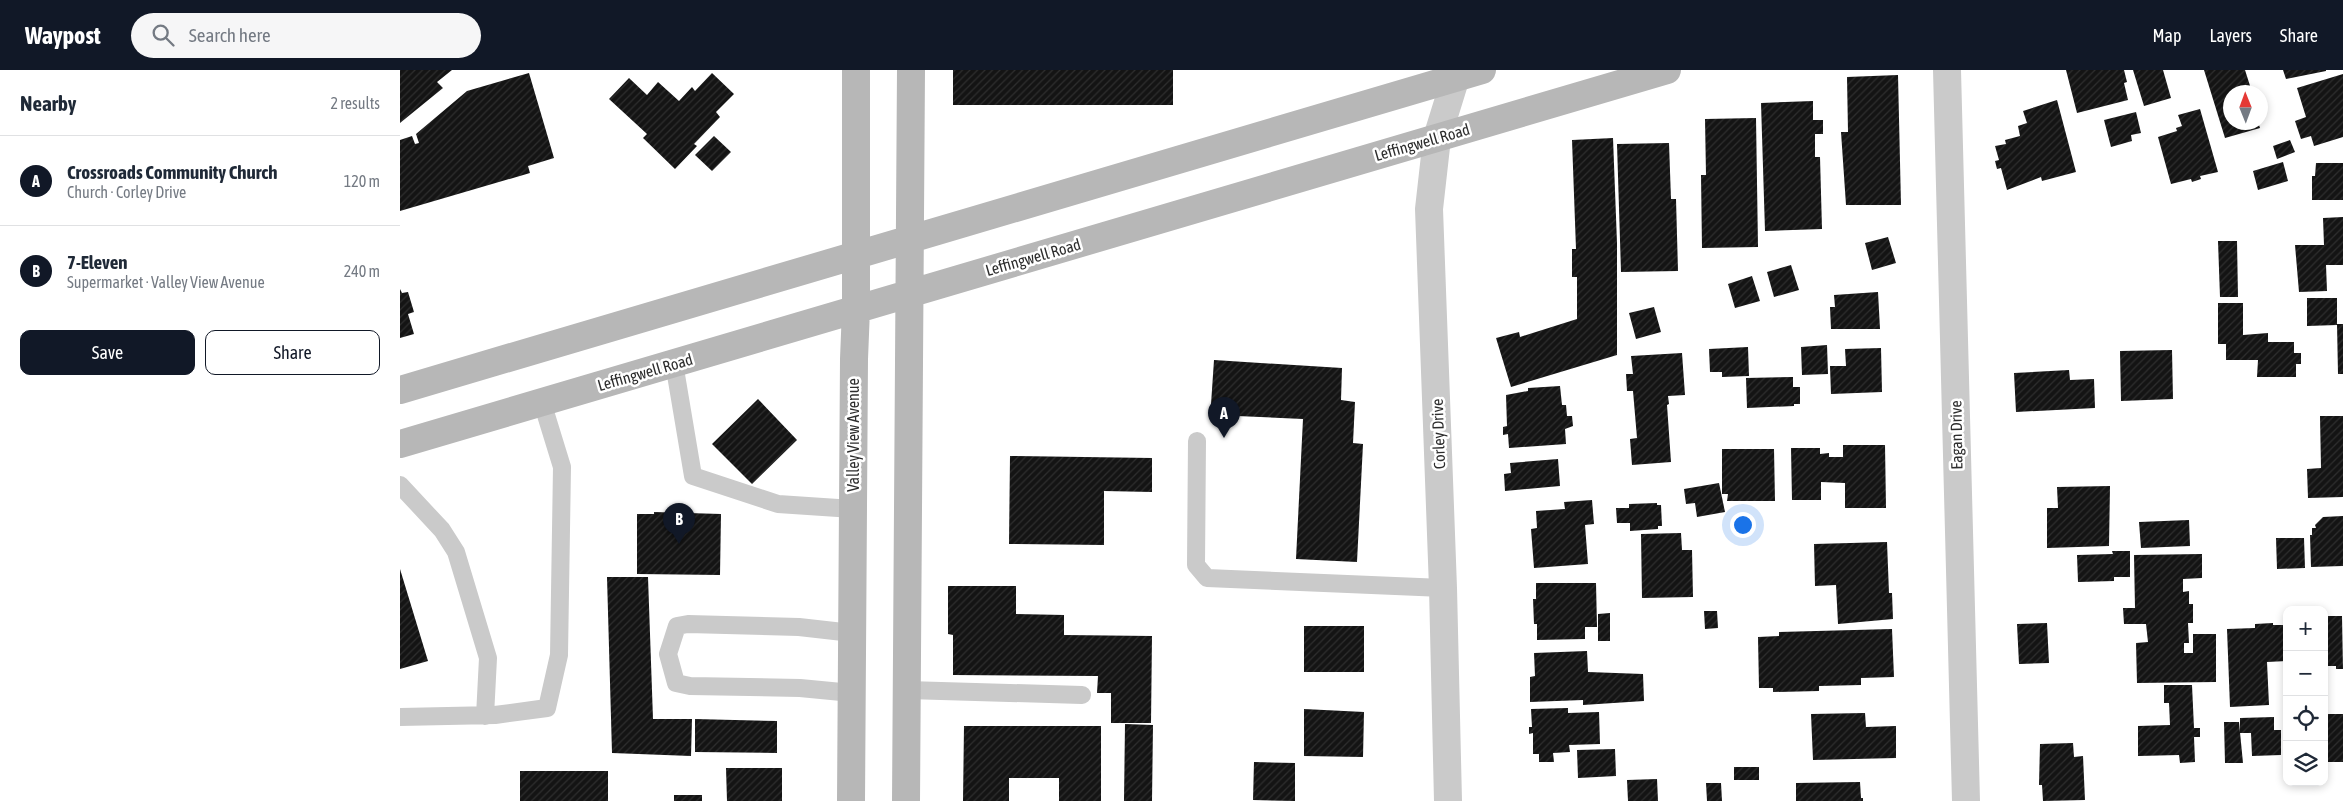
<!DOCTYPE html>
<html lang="en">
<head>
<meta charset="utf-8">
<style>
  :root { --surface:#fff; --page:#f6f6f7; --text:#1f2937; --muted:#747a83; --line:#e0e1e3; --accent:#111827 }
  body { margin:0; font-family:"Asap Condensed",sans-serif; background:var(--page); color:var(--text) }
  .controls { position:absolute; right:15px; bottom:15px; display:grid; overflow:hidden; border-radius:10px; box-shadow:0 2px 8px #0003 }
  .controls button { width:45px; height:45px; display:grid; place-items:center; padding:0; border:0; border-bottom:1px solid var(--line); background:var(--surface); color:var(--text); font:25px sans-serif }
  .compass { position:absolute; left:1823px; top:15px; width:45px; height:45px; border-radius:50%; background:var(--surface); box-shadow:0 2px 8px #0003; rotate:359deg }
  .you { position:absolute; left:1342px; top:454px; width:18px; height:18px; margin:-12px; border:4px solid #fff; border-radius:50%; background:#1a73e8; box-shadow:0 0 0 8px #1a73e833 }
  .badge { display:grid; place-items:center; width:32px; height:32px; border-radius:50%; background:var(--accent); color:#fff; font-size:16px; font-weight:700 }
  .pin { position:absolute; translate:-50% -41px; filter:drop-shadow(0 1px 2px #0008) }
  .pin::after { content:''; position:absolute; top:26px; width:18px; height:15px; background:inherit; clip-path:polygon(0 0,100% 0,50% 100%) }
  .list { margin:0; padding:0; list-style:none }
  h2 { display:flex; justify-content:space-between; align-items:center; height:65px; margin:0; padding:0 20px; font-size:21px }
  h2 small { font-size:16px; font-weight:400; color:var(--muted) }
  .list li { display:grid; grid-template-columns:32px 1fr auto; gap:15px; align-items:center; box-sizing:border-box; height:90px; padding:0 20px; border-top:1px solid var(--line) }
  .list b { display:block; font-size:19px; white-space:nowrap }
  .list p { margin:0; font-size:16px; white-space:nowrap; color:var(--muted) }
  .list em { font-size:16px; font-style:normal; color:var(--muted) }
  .actions { display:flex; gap:10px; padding:15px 20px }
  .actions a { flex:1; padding:11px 0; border:1px solid var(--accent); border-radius:10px; text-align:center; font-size:18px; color:var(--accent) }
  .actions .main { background:var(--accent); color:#fff }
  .icon { flex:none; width:28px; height:28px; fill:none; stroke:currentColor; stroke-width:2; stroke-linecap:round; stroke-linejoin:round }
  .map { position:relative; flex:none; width:1943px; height:731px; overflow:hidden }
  header { display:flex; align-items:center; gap:30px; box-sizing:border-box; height:70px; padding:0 25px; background:var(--accent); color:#fff }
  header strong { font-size:24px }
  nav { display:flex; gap:28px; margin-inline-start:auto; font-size:18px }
  .search { width:350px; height:45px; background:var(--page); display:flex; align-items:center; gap:12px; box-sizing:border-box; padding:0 18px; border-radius:28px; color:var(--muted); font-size:19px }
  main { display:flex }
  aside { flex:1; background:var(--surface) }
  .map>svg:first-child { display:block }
</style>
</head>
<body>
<header>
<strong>Waypost</strong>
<div class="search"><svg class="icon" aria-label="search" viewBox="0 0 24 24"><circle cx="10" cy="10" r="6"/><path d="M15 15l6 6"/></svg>Search here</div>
<nav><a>Map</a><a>Layers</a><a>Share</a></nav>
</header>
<main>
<aside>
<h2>Nearby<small>2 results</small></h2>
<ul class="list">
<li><span class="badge">A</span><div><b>Crossroads Community Church</b><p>Church · Corley Drive</p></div><em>120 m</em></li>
<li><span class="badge">B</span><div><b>7-Eleven</b><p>Supermarket · Valley View Avenue</p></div><em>240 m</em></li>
</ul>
<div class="actions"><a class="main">Save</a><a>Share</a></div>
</aside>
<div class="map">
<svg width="1943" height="731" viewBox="0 0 1943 731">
  <defs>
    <pattern id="building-hatch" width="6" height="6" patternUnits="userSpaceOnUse" patternTransform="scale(1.25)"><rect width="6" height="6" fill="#141414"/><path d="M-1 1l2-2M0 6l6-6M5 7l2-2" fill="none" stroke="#2e2e2e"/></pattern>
  </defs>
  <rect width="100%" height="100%" fill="#fff"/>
  <path fill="url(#building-hatch)" d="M0 0H52L37 12 43 18 0 53Z
    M553 0H773V35H553Z
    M1666 0H1724L1727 12 1724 13 1728 30 1677 43Z
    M1733 0H1763L1771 28 1744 36Z
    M1804 0H1845L1852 22H1830V52H1858L1860 58 1825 68Z
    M1883 0H1926V1L1886 9Z
    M129 3 154 88 128 96 130 103 0 141V70L12 66 15 74 19 73 16 64 67 21Z
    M312 3 334 24 316 42 320 47 294 74 297 76 275 99 243 68 247 64 209 29 229 8 247 25 258 12 279 31 292 17 295 21Z
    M1943 4V67L1914 76 1911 66 1901 69 1895 51 1906 47 1897 18Z
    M1498 5 1501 135H1446L1441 62H1448L1447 7Z
    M1657 30 1676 102 1642 111 1641 107 1607 120 1601 98 1597 99 1595 91 1599 90 1595 76 1606 74 1605 70 1620 66 1618 56 1627 53 1623 41Z
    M1413 31V50H1423V64H1415V87H1420L1422 159 1365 161 1361 33Z
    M1800 39 1818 102 1800 106 1801 109 1792 112 1791 109 1771 114 1758 67 1777 61 1776 58 1782 56 1778 45Z
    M1736 42 1741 63 1731 65 1732 71 1711 77 1704 50Z
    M1356 48 1358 177 1302 178 1301 105H1306L1305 49Z
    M314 66 331 82 312 101 295 85Z
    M1213 68 1217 173V285L1111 317 1096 268 1119 262 1120 267 1177 249V207H1172V179H1176L1172 70Z
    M1890 70 1895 82 1877 89 1873 76Z
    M1269 73 1271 129H1276L1278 201 1221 202 1217 74Z
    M1883 92 1888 111 1858 120 1853 101Z
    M1916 93H1943V130H1912V106H1915Z
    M1943 147V195H1926L1927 221 1899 222 1895 175H1924L1923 148Z
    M1488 167 1496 193 1472 200 1465 173Z
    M1818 171H1837L1838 227H1820Z
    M1391 195 1399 220 1374 227 1367 202Z
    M1352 206 1360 231 1335 238 1328 214Z
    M0 219 2 223 8 222 14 242 8 244 14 264 0 268Z
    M1478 222 1480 259H1431L1430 237H1435L1434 225Z
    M1907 228H1937V255L1907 256Z
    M1818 233H1843V265L1868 263V272H1894V283H1901V294H1896V307H1857L1858 290H1826V274H1818Z
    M1254 237 1261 262 1236 269 1229 243Z
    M1937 254H1943V304H1938Z
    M1427 275 1428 304 1402 305 1401 277Z
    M1348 277 1349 306 1322 307V302H1310L1309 279Z
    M1481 278 1482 322 1431 324 1430 296H1446L1445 279Z
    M1772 280 1773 329 1721 331 1720 281Z
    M1282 283 1285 325 1268 326 1269 334 1267 335 1271 392 1232 395 1230 369 1237 368 1233 321H1227L1226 304H1233L1231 286Z
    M814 290 942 298 941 330 955 332 953 373 963 374 957 492 896 489 903 349 837 346V351L810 349Z
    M1669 300 1670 310 1694 309 1695 338 1616 342 1614 303Z
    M1393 307V317H1400V334H1394V336L1347 338 1346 308Z
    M1160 316 1162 335H1166L1167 346H1172L1173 356 1165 359 1166 374 1109 378 1108 364 1103 365V357L1107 356 1106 325 1128 321V318Z
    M358 329 397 370 352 414 312 374Z
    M1920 346H1943V427L1908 428 1907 399 1921 398Z
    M1443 375H1485L1486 438H1445V413L1421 412V430H1392L1391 378H1420V384L1429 383V387H1443Z
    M1322 379H1374L1375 431H1327L1328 424H1322Z
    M610 386 752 388V422L704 421V475L609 474Z
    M1158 389 1160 416 1105 421 1104 404 1111 403 1110 393Z
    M1319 413 1325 442 1297 447 1295 433 1286 434 1284 419Z
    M1710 416 1709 476 1647 478V438H1658L1657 417Z
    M1192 430 1194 454 1185 455 1188 494 1134 498 1131 459 1137 458 1136 441 1165 439 1164 432Z
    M1257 433V435H1261L1262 456H1258V459L1230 461V453H1217L1216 438H1229V434Z
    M254 442 321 444 320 505 237 504V444H254Z
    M1943 446V496L1911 497 1910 465H1912V458H1916L1915 455 1923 447Z
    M1789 450 1790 476 1741 478 1739 452Z
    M1281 463 1282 480H1292L1293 527 1242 528 1241 464Z
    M1876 468H1904L1905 498 1877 499Z
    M1487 472 1489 523H1492L1493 549 1438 554 1436 515 1415 516 1414 474Z
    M1712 481H1730V507H1714V511L1678 512 1677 485 1713 484Z
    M1802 484V508L1783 509V522L1789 521V534H1793V553H1788L1789 573H1784V583H1793V564H1816V612L1737 613 1736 573 1748 572 1746 554H1724L1723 538H1735L1734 485Z
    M0 499 28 591 0 599Z
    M207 507H248L253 649H292L291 686 212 683Z
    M1136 513H1196L1197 557H1185V569L1137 570V554H1134L1133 529H1136Z
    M548 516H616V544L664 545V565L752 566 751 653H711V623H697L698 606 553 605V565L548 564Z
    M1304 541H1317L1318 558 1305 559Z
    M1210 543V571H1198V544Z
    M1924 546H1942L1943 599H1936V596H1924Z
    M1647 553 1649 593 1619 594 1617 554Z
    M1873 553V555H1887V591L1867 592 1869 635 1830 637 1827 559 1855 558V554Z
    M904 556H964V602H904Z
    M1492 559 1494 607 1461 608V615L1419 616V621L1373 622V618H1359L1358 567 1379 566V562Z
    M1187 581 1188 602 1243 604 1244 631 1183 635V630L1130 632V607L1135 606 1134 583Z
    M1764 615H1792L1794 658H1800V667H1794L1795 692 1780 693 1779 685 1738 686V656L1770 655 1769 633H1764Z
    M1168 638V643L1199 642 1200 674 1169 675 1170 682 1153 683 1154 692H1139V684H1133V663L1129 664V657H1132L1131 639Z
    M904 639 964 642 963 687 904 686Z
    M1465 643 1466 657 1496 656V688L1413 690 1411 644Z
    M1924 644H1943V692H1924Z
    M1874 647V660H1881V685L1852 686 1851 663H1840V648Z
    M295 649 377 651V683L295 682Z
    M1824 652H1839L1843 693H1825Z
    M725 654 753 655 752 731H724Z
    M564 656H701V731H659V708H609V731H563Z
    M1673 673 1674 687 1683 686 1685 730 1643 731 1642 715H1639L1640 674Z
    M1215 679 1216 706 1178 708 1177 680Z
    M854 692 895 693V731L853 730Z
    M1334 697H1359V710H1334Z
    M326 698H382V731H327Z
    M120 701H208V731H120Z
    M1257 709 1258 731H1228L1227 710Z
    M1460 712 1461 728H1463V731H1396V713Z
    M1306 713H1321L1322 731H1307Z
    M274 725H302V731H274Z"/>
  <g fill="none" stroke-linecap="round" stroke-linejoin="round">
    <path stroke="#cacaca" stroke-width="18" d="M274 293 293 406 378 434 453 439
      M797 371 796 495 807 508 1043 518
      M0 415 42 460 56 482 88 588 85 646
      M507 620 682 625
      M452 623 400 618 290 616 276 613 268 584 277 556 288 554 399 557 452 563
      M0 647 95 645 147 638 159 585 162 397 142 332"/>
    <path stroke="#cacaca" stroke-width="28" d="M1547 0 1566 731
      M1048 731 1043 518 1029 139 1037 68 1058 0"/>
    <path stroke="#b7b7b7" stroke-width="28" d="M0 320 1082 0
      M0 374 1267 0
      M451 731 454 289 456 239V0
      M506 731 511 0"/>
  </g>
  <g text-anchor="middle" stroke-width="5" stroke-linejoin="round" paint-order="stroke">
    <g font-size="16" fill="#2d2d2d" stroke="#fff">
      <text transform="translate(1022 72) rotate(-16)" y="6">Leffingwell Road</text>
      <text transform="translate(633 187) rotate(-16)" y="6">Leffingwell Road</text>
      <text transform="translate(245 302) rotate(-16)" y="6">Leffingwell Road</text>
      <text transform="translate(1038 364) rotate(-92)" y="6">Corley Drive</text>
      <text transform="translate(453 365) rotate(-90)" y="6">Valley View Avenue</text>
      <text transform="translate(1556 365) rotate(-91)" y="6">Eagan Drive</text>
    </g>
  </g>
</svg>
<div class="controls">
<button>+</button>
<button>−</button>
<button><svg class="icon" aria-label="locate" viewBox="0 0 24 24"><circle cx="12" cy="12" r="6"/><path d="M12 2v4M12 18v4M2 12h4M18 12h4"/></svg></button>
<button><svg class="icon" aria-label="layers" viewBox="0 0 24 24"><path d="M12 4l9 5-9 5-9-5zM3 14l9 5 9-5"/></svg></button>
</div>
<svg class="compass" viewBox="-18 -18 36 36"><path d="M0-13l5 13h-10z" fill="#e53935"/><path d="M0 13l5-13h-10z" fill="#747a83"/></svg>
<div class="you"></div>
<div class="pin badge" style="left:824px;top:368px">A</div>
<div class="pin badge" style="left:279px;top:474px">B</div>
</div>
</main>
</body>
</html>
